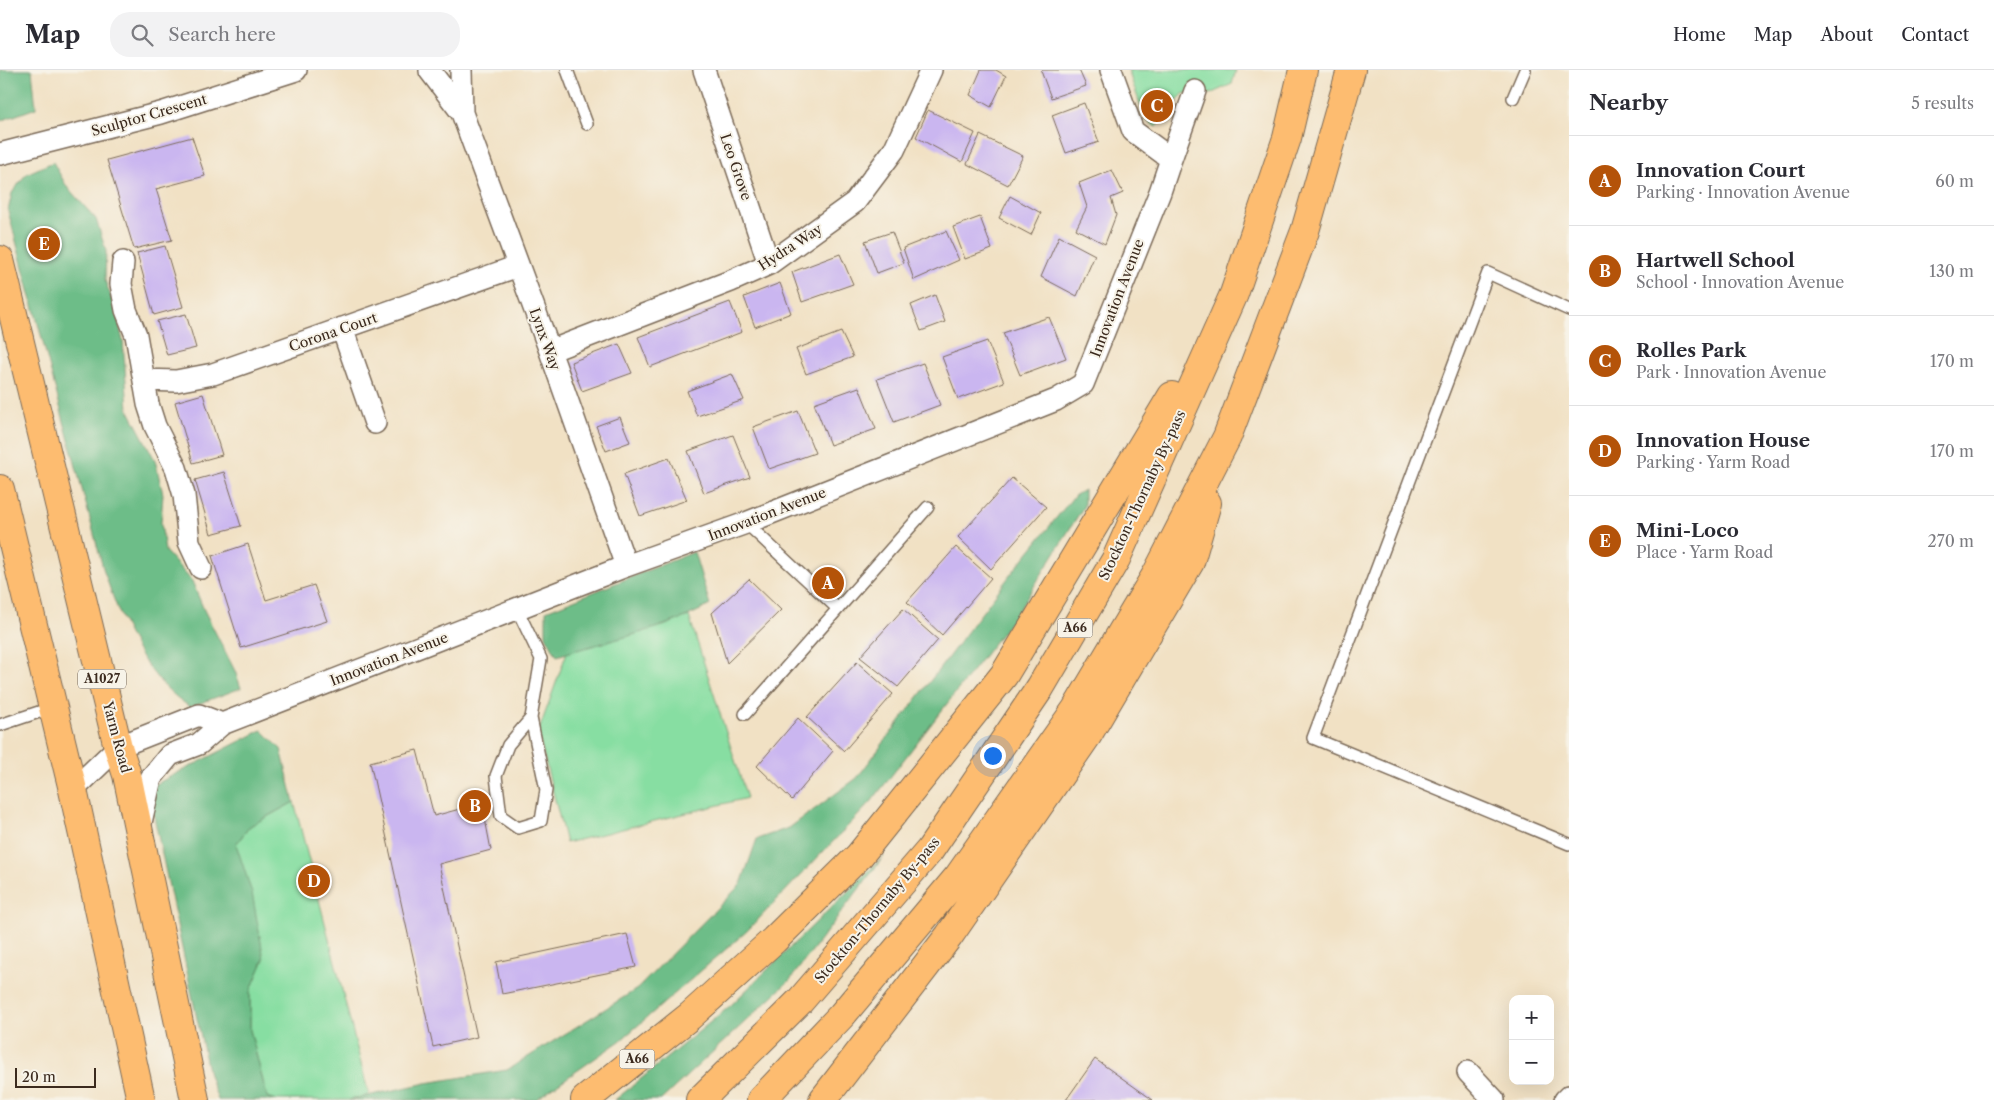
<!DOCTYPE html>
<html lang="en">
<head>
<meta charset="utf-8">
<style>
  :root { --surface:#fff; --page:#f2f2f3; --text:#2b2b33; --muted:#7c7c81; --line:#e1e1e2; --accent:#b45309 }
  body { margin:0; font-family:"Libre Caslon Text",serif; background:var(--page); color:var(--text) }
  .controls { position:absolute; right:15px; bottom:15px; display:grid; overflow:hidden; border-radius:10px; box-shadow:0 5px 20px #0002 }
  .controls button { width:45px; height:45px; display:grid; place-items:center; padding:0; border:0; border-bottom:1px solid var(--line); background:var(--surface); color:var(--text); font:25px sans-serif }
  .scale { position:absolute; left:15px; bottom:12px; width:81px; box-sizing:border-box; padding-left:5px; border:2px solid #3b2a1e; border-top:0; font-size:14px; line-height:18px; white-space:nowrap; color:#3b2a1e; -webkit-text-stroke:4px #f7f3e8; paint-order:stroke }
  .you { position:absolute; left:992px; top:685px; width:18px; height:18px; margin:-12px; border:4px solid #fff; border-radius:50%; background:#1a73e8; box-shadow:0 0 0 8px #1a73e833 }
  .badge { display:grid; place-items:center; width:32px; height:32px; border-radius:50%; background:var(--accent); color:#fff; font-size:16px; font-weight:700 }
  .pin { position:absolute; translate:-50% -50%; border:2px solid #fff; box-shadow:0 1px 5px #0006 }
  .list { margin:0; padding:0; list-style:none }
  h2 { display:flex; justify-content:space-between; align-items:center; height:65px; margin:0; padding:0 20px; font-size:21px }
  h2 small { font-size:16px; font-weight:400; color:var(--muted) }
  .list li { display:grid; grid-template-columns:32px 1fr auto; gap:15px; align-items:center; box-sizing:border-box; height:90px; padding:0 20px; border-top:1px solid var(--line) }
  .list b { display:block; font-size:19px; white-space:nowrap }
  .list p { margin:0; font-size:16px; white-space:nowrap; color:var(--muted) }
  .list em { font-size:16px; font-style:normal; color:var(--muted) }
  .icon { flex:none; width:28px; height:28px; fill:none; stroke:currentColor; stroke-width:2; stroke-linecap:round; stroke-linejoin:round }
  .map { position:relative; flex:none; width:1569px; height:1030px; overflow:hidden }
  header { display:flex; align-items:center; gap:30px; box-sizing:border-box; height:70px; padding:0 25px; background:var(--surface); border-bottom:1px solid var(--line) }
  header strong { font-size:24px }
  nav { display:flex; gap:28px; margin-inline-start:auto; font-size:18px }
  .search { width:350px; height:45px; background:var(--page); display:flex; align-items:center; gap:12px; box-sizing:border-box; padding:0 18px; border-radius:20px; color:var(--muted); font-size:19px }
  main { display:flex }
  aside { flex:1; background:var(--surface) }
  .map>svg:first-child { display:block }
</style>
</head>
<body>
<header>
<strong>Map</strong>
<div class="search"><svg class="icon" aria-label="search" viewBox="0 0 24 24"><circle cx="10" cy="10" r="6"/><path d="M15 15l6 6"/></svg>Search here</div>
<nav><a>Home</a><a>Map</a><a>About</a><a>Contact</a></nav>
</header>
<main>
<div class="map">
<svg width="1569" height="1030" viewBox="0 0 1569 1030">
  <rect width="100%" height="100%" fill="#f7f3e8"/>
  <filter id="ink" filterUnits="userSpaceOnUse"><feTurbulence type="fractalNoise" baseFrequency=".02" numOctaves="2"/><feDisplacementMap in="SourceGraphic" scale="10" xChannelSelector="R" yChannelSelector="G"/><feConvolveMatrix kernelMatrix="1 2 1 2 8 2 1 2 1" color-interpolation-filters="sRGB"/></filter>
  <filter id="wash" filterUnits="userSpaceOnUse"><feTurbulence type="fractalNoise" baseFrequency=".0096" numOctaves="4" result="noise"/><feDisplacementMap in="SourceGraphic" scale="20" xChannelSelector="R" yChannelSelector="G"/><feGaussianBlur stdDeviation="1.12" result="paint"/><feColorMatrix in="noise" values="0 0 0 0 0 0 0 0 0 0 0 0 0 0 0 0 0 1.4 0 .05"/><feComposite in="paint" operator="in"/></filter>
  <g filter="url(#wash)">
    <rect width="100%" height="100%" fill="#f1e1c4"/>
    <path fill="#87dea2" stroke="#618460" d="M1128 0H1236L1232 14 1210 24 1195 21 1183 24 1156 57 1145 48Z
      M689 546 747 728 566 773 538 663 567 582 663 556Z
      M294 732 369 1025 349 1030H277L267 1027 250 960V922L264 889 236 774 250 756Z"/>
    <path fill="#6dbd88" stroke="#547453" d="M0 0H32L36 38 0 51Z
      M53 92 67 117 96 149 106 181 105 210 115 238 123 271 128 339 155 390 163 424 161 453 165 481 192 511 204 540 235 601 241 618 190 637C142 606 120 550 103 498L8 141 12 123 26 104Z
      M1084 420V436L1018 542 871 732 747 861 620 971 535 1030H349L426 1013 507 1000 637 919 741 814 757 769 789 758 857 708 1011 504 1074 426Z
      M694 482 710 535C663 561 608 570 557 586L546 566V541Z
      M262 660 281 679 294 732 250 756 236 774 252 823 264 889 250 922V960L267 1027 277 1030H218L209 1005 148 718Z
      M884 786 790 910 661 1030H615L730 936Z"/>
    <g id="blocks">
      <path fill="#cab6f0" d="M981 0H996L1006 6 991 37 970 25Z
        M1043 0H1079L1086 16 1051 28 1041 1Z
        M1084 33 1099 72 1066 83 1052 45Z
        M928 40 975 63 962 92 916 67Z
        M980 65 1023 86 1008 115 967 94Z
        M192 67 205 106 156 119 172 170 134 179 107 90Z
        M1112 100 1123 123 1111 128 1116 145 1105 174 1076 159 1087 137 1079 113Z
        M1010 126 1041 143 1031 165 999 148Z
        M980 147 992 179 965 189 953 157Z
        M946 161 959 190 914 210 903 178Z
        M892 162 904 193 877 203 865 171Z
        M1059 166 1095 185 1077 226 1041 207Z
        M165 176 183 237 154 245 137 183Z
        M840 184 853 214 802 232 792 202Z
        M780 213 791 243 755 257 744 227Z
        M935 225 945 252 921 261 911 235Z
        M730 232 742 262 650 297 638 267Z
        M186 244 196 278 167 285 157 251Z
        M1049 247 1066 288 1020 305 1003 263Z
        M841 262 853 287 806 304 796 279Z
        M987 271 1004 312 958 329 942 287Z
        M619 274 632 303 582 321 571 292Z
        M923 293 940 335 894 352 877 309Z
        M732 304 744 330 697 346 687 321Z
        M859 317 876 359 830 375 814 333Z
        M203 324 222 385 193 393 175 332Z
        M798 341 815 383 769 399 753 357Z
        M620 347 630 372 606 381 596 356Z
        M733 365 750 407 704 423 688 381Z
        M669 388 687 430 640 446 624 404Z
        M224 402 241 456 211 464 195 410Z
        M1012 408 1046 437 991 499 958 467Z
        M248 474 266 530 314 515 327 551 241 578 212 486Z
        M956 477 991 508 942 565 907 532Z
        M749 509 781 540 727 593 712 543Z
        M903 539 938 570 898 617 860 587Z
        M857 592 893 624 844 681 807 647Z
        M798 648 833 681 792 730 757 696Z
        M417 680 434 746 482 733 491 780 439 794 477 967 433 977 370 692Z
        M627 864 636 897 502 924 496 892Z
        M1095 989 1153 1030H1066Z"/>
    </g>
  </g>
  <g filter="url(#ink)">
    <use href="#blocks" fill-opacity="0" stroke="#7b6a58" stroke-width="1"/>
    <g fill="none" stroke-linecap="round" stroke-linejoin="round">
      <g stroke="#7b6a58" stroke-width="14">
        <path id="service" d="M567 0 587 54
          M1513 28 1525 0
          M1569 240 1488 203 1313 668 1569 774
          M746 453 838 539
          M517 539 541 589 531 648
          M745 644 928 437
          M531 648 546 720 541 751 518 758 501 746 496 706 508 675Z
          M0 655 51 638"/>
      </g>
      <g stroke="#7b6a58" stroke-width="24">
        <path id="minor" d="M461 0 462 43
          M704 0 769 194
          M430 1 462 43 550 281 626 496
          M0 84 161 43 296 0
          M1171 89 1195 21
          M123 192 121 214 126 240 136 265 148 334 155 356 176 398 184 425 189 472 201 498
          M342 258 375 353
          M550 281 731 211 769 194 855 132 894 80 931 0
          M144 310 176 311 213 304 518 196
          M73 720 118 677 199 645 222 654
          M140 757 151 708 170 685 199 674 222 654 626 496 746 453 1056 330 1083 314 1160 122 1171 89 1133 61 1111 0
          M1468 1002 1494 1030
          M1565 1030 1569 1026"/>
      </g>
      <g stroke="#7b6a58" stroke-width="30">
        <path id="primary" d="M0 190 118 677 127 705 195 1030
          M0 419 73 720 141 1030"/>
      </g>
      <g stroke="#7b6a58" stroke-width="30">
        <path id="trunk" d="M585 1030 690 946 774 870 859 786 1004 605 1172 326
          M700 1030 800 931 930 780 1040 618 1116 489 1234 224 1287 68 1303 0
          M761 1030 842 945 958 807 1076 639 1156 505 1227 367 1305 161 1351 0
          M823 1030 949 866 1087 666 1190 492 1207 433"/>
      </g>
      <use href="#service" stroke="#fff" stroke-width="11"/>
      <use href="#minor" stroke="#fff" stroke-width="21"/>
      <use href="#primary" stroke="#fdbc6f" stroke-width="28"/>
      <use href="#trunk" stroke="#fdbc6f" stroke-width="28"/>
    </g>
  </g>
  <g text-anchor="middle" stroke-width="4" stroke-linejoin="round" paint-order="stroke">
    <g fill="#f7f3e8" stroke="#73665b" stroke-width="1">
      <rect x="1057.5" y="548.5" width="35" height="19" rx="4"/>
      <rect x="78" y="599.5" width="48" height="19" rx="4"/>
      <rect x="619.5" y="979.5" width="35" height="19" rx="4"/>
    </g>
    <g font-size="12" font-weight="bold" fill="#3b2a1e">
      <text x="1075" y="562">A66</text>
      <text x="102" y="613">A1027</text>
      <text x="637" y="993">A66</text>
    </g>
    <g font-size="14" fill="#3b2a1e" stroke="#f7f3e8">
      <text transform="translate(149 45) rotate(-16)" y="5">Sculptor Crescent</text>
      <text transform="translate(736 97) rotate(71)" y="5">Leo Grove</text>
      <text transform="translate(790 177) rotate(-33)" y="5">Hydra Way</text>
      <text transform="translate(1117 228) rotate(-69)" y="5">Innovation Avenue</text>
      <text transform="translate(333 262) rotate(-19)" y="5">Corona Court</text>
      <text transform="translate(545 269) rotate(70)" y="5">Lynx Way</text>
      <text transform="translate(1142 425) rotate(-65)" y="5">Stockton-Thornaby By-pass</text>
      <text transform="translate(767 444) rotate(-21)" y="5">Innovation Avenue</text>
      <text transform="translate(389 589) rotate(-21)" y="5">Innovation Avenue</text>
      <text transform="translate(117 667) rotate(75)" y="5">Yarm Road</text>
      <text transform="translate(877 840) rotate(-50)" y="5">Stockton-Thornaby By-pass</text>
    </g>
  </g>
</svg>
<div class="controls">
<button>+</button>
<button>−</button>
</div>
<div class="scale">20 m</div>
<div class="you"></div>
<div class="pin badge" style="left:828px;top:513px">A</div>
<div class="pin badge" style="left:475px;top:736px">B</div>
<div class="pin badge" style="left:1157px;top:36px">C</div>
<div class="pin badge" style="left:314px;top:811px">D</div>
<div class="pin badge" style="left:44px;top:174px">E</div>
</div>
<aside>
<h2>Nearby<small>5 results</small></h2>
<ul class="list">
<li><span class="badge">A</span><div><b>Innovation Court</b><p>Parking · Innovation Avenue</p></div><em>60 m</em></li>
<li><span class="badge">B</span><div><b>Hartwell School</b><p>School · Innovation Avenue</p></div><em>130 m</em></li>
<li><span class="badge">C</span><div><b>Rolles Park</b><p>Park · Innovation Avenue</p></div><em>170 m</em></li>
<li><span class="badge">D</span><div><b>Innovation House</b><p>Parking · Yarm Road</p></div><em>170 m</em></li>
<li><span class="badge">E</span><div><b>Mini-Loco</b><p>Place · Yarm Road</p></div><em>270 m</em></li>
</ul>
</aside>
</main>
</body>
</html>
